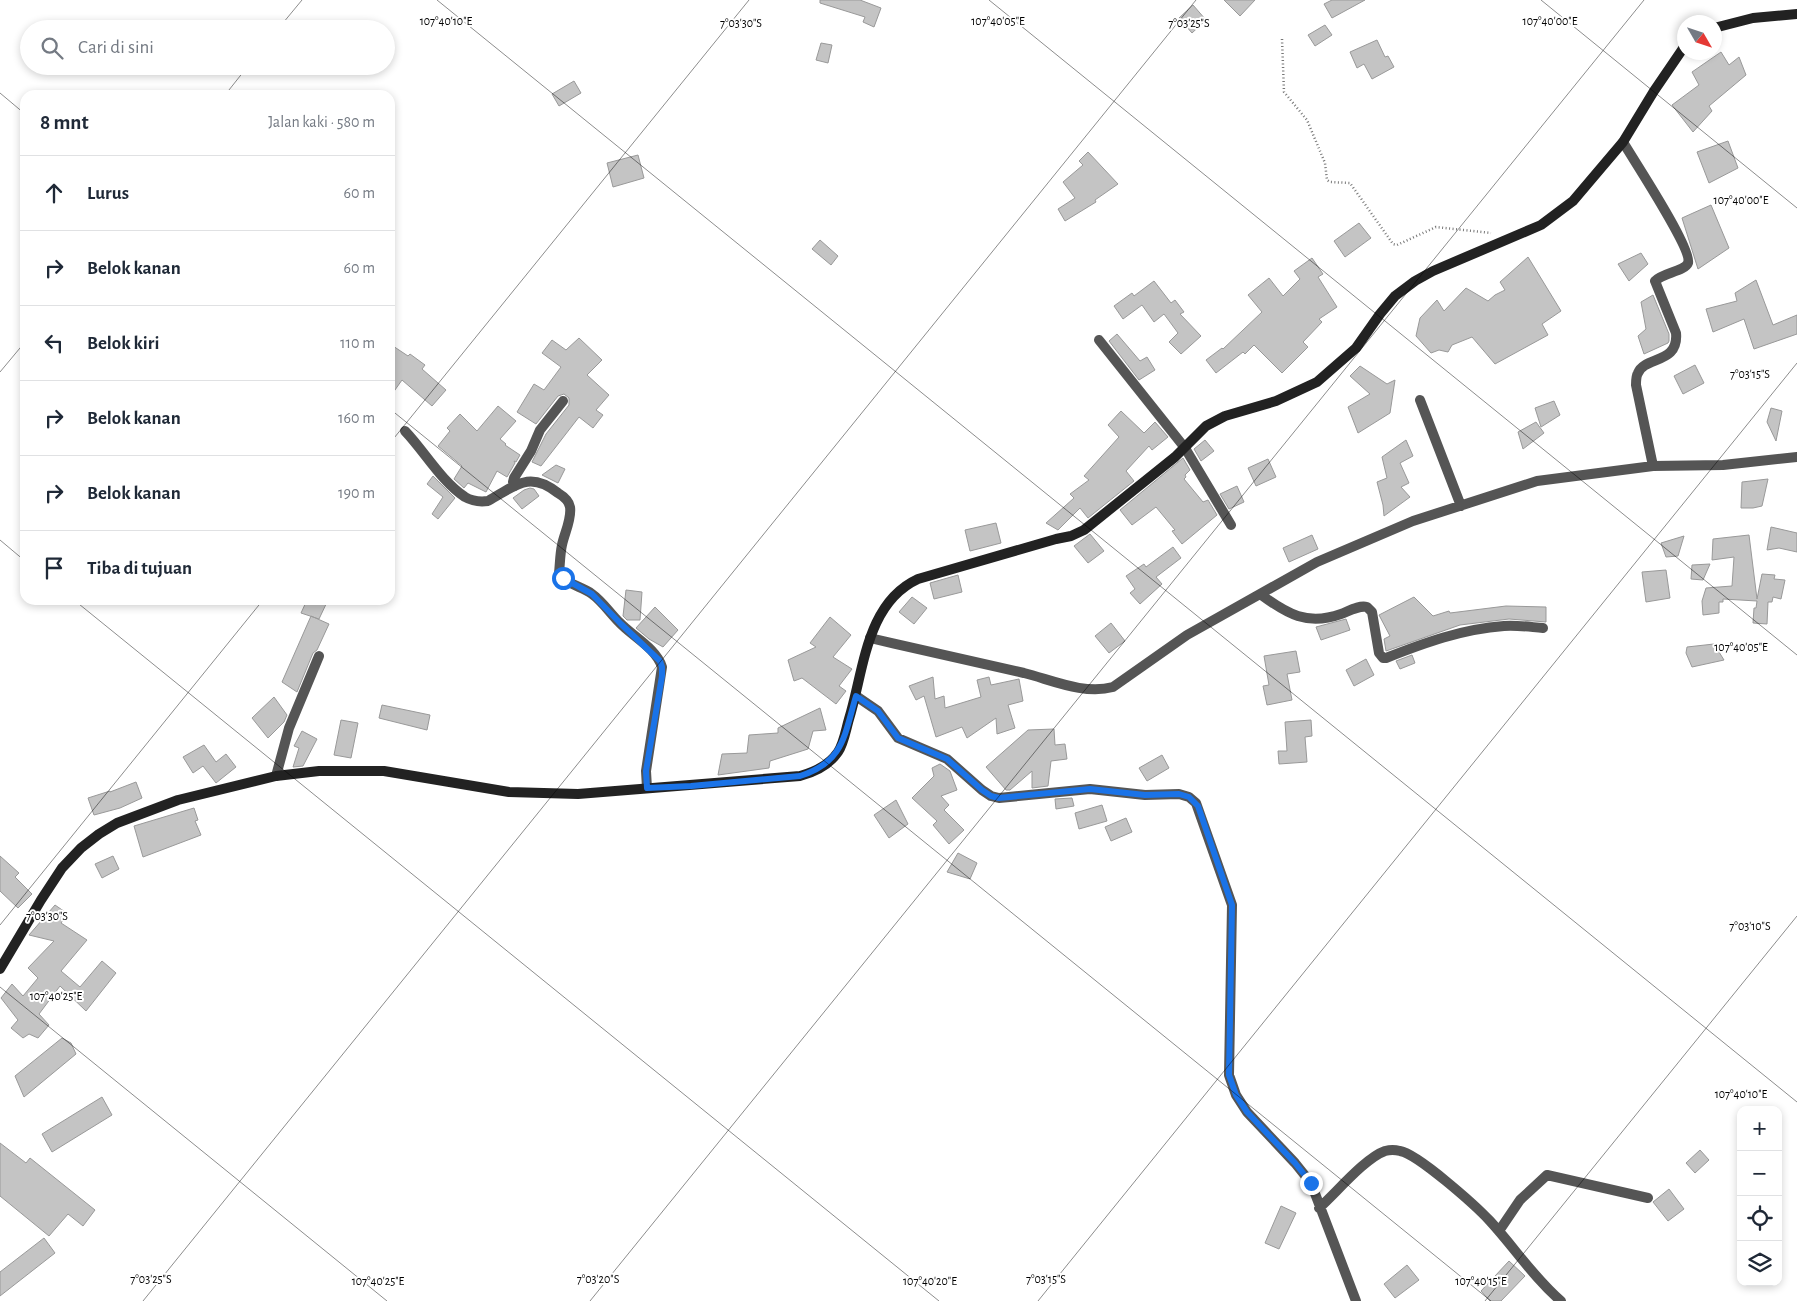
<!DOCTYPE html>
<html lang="id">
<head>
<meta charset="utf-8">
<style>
  :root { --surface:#fff; --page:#f6f6f7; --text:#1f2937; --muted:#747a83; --line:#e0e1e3 }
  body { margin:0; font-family:"Alegreya Sans",sans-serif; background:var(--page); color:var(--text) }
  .controls { position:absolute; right:15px; bottom:15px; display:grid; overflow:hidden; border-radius:10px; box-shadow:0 2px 8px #0003 }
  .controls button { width:45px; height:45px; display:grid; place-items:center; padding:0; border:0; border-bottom:1px solid var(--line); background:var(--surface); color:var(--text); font:25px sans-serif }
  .compass { position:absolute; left:1677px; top:15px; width:45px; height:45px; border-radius:50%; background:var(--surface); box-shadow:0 2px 8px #0003; rotate:129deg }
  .stop { position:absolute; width:15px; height:15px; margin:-11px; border:4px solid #1a73e8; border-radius:50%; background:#fff }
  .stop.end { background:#1a73e8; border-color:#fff; box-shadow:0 1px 5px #0008 }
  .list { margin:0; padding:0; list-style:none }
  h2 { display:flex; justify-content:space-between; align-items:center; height:65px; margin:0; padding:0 20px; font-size:21px }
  h2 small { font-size:16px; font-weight:400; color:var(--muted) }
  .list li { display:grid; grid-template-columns:32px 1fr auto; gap:15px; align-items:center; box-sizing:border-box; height:75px; padding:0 20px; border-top:1px solid var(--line) }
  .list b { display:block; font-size:19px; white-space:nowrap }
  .list em { font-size:16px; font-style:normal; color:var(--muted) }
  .icon { flex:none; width:28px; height:28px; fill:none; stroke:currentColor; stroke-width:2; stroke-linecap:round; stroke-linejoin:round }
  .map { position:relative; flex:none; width:1797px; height:1301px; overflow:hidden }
  .search { position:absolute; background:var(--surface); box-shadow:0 2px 8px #0003; left:20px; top:20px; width:375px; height:55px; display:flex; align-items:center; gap:12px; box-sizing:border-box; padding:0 18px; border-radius:28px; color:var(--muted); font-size:19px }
  .panel { position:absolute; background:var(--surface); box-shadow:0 2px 8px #0003; left:20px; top:90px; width:375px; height:515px; border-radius:15px }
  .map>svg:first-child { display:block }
</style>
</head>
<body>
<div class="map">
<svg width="1797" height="1301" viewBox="0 0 1797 1301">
  <rect width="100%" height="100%" fill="#fff"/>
  <path fill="#c4c4c4" stroke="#999" d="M820 0H860L881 8 874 27 863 22 865 17 820 3Z
    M1224 0H1255L1240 16Z
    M1332 0H1365L1332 18 1324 4Z
    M1193 5 1206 20 1192 33 1179 18Z
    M1325 25 1332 35 1315 46 1308 35Z
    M1377 40 1385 57 1388 56 1394 67 1372 79 1364 64 1357 68 1350 52Z
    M821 43 832 45 828 63 816 60Z
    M1721 52 1729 65 1739 57 1746 75 1709 106 1712 111 1693 132 1672 105 1699 85 1692 72Z
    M574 81 581 93 559 106 552 94Z
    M1728 141 1738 168 1709 183 1697 152Z
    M1088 152 1118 184 1095 200 1096 202 1065 221 1058 209 1075 198 1063 182 1083 165 1079 161Z
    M638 155 644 178 613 187 607 163Z
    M1711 205 1729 248 1698 269 1682 218Z
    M1359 223 1371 238 1345 257 1334 241Z
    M820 240 838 256 831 265 812 249Z
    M1641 253 1648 264 1629 281 1618 264Z
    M1528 257 1561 311 1542 324 1548 335 1495 364 1472 337 1452 345 1448 352 1439 350 1431 353 1416 336 1420 318 1437 300 1444 311 1466 288 1488 301 1495 295 1505 290 1500 282Z
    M1312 258 1323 274 1318 277 1337 307 1319 319 1322 322 1303 342 1308 347 1282 373 1254 345 1245 354 1243 352 1216 373 1206 360 1222 348 1223 349 1262 312 1248 295 1269 278 1283 296 1300 279 1294 271Z
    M1756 280 1773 325 1797 315V334L1754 349 1744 319 1713 332 1706 309 1737 301 1735 293Z
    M1154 281 1171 303 1175 300 1184 312 1180 314 1201 336 1181 354 1169 342 1178 333 1164 314 1154 322 1142 305 1123 319 1114 306 1132 293 1134 296Z
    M1653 295 1669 334V341L1668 343 1644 354 1638 336 1646 329 1641 302Z
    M1117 334 1140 361 1147 357 1155 370 1139 380 1109 341Z
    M579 338 602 360 587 375 609 395 596 410 603 415 593 428 579 417 541 466 532 462 546 434 569 405V398L564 394 558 396 536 424 517 412 534 384 544 390 561 367 542 353 552 340 566 350Z
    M390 344 408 356 410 354 425 365 422 369 446 390 432 406 402 380 390 397Z
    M1695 365 1704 383 1683 394 1674 376Z
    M1360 366 1387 384 1395 380 1390 413 1358 433 1348 407 1370 394 1350 376Z
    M1554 401 1560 415 1541 427 1535 408Z
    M498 406 516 421 500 439 506 444 505 445 520 455 516 462 514 461 515 463 507 477 497 471 486 492 468 483 464 488 454 479 462 466 438 446 450 431 447 428 460 414 477 431Z
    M1771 408 1782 411 1776 441 1767 422Z
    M1121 411 1144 433 1155 422 1168 437 1152 450 1149 446 1126 471 1134 481 1088 518 1080 508 1058 530 1046 523 1074 498 1070 494 1089 480 1084 476 1119 437 1108 425Z
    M1536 422 1544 433 1523 449 1518 432Z
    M1205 440 1214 451 1201 461 1194 449Z
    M1406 440 1413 456 1400 463 1409 483 1401 487 1410 497 1384 516 1383 505 1377 482 1387 478 1382 457Z
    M1183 458 1190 470 1185 475 1186 477 1184 479 1203 502 1208 500 1217 515 1182 544 1172 531 1175 530 1156 507 1132 525 1120 510Z
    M1268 459 1276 477 1256 486 1248 468Z
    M556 465 565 469 558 483 542 475Z
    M433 476 455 498 438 519 432 514 443 497 427 484Z
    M1768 479 1762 506 1753 508H1741L1742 482Z
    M1237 486 1244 502 1229 509 1220 494Z
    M530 488 534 489 539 496 522 509 513 498 524 490Z
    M996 523 1001 543 970 551 965 530Z
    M1771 527 1797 533V552L1779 548 1767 550Z
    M1090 534 1104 551 1088 563 1074 546Z
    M1312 535 1318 549 1289 562 1283 548Z
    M1749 535 1757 599 1762 574 1775 575 1774 579 1785 580 1781 599 1773 597 1772 602H1768L1767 624 1753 623 1754 608H1756L1757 601 1723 599V602H1719V613L1703 615 1702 601 1706 588 1732 586 1734 557 1712 560 1713 539Z
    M1684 536 1678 556 1666 557 1661 543Z
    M1173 547 1181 558 1156 577 1162 584 1140 604 1130 593 1135 589 1126 576 1144 564 1146 567Z
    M1710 564 1703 580 1691 579 1692 565Z
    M1666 570 1670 598 1646 602 1642 572Z
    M958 575 962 592 934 599 930 583Z
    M626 590 642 592 640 620H627L623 616Z
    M912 597 927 608 914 624 899 612Z
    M1414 597 1433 616 1449 611 1450 613 1506 606 1546 607V622L1509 619 1460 625 1386 651 1384 639 1390 636 1379 615Z
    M307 600H328L319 619 301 613Z
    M655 607 678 630 663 647 649 639 636 628Z
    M311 616 329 624 317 650 313 653 297 692 282 682Z
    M830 617 851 635 833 657 852 669 839 686 846 691 836 704 802 678 794 681 788 660 816 647 810 643Z
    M1346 619 1350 630 1321 640 1316 627Z
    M1111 623 1125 641 1109 653 1095 636Z
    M1714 644 1724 660 1692 667 1686 653 1687 647Z
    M1296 651 1300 672 1287 674 1292 700 1267 705 1263 686 1269 685 1264 656Z
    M1412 655 1415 663 1400 669 1396 661Z
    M1366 659 1374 675 1354 686 1346 670Z
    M933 677 935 699 944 696 945 708 981 697 977 680 989 677 991 685 1019 679 1023 701 1008 705 1015 728 997 734 996 718 967 738 962 727 936 737 924 696 916 700 909 686Z
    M274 697 287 715 284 722 268 738 252 718Z
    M382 705 430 715 427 730 379 718Z
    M820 708 826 730 813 731 808 749 770 761 769 768 718 775 722 754 747 753 749 735 778 733V728Z
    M341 720 358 723 351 758 334 755Z
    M1311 720 1312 736 1305 737 1307 762 1279 764 1278 751H1287L1285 722Z
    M1054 729 1055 745 1065 744 1067 759 1051 761 1048 786 1032 788V771L1010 790H1006L986 767 1028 730Z
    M302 731 317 739 303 766 293 767 299 748 294 746Z
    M204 745 216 762 226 754 236 767 216 783 203 766 193 773 183 757Z
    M1162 755 1169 768 1147 781 1139 768Z
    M940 764 950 771 957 790 941 796 949 805 944 810 964 830 949 844 933 825 937 821 912 798 934 776 932 768Z
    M136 782 142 798 120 808 94 815 88 798 110 791V792Z
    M1072 798 1074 806 1056 809 1055 799Z
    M896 800 908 824 889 838 874 815Z
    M1102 805 1107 821 1079 829 1075 813Z
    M194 808 198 820 195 821 201 835 143 857 134 826Z
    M1126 818 1132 832 1111 841 1105 827Z
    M958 853 977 863 970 879 947 872Z
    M0 856 19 873 15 877 32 894 18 908 0 891Z
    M113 856 119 869 102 878 95 864Z
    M55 905 68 914 61 923 87 940 61 971 80 987 102 961 116 973 86 1011 60 986 39 1014 49 1025 38 1038 29 1034 23 1038 11 1028 18 1020 1 998 12 984 23 996 38 978 28 968 54 941 29 935Z
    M62 1038 71 1043 76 1054 24 1097 15 1076Z
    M102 1097 112 1115 52 1152 42 1134Z
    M0 1143 26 1163 30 1158 95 1210 83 1226 68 1214 49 1236 0 1196Z
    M1700 1150 1709 1160 1695 1173 1686 1163Z
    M1669 1189 1684 1209 1668 1221 1653 1202Z
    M1281 1206 1296 1213 1279 1249 1265 1243Z
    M44 1238 55 1253 0 1296V1272Z
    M1509 1261 1525 1276 1501 1301H1490L1481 1291Z
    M1407 1265 1419 1280 1395 1298 1384 1284Z"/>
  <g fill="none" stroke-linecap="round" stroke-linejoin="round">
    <path stroke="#777" stroke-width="2.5" stroke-dasharray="1 2.5" stroke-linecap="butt" d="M1282 39 1284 92 1307 120 1325 163 1327 180 1330 182 1350 183 1393 244 1397 245 1436 227 1491 233"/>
    <path stroke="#555" stroke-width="10" d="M1623 142C1633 159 1693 250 1688 263 1685 271 1662 273 1655 281L1676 333C1679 364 1645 356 1638 373 1636 376 1636 381 1636 385L1653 466
      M1099 340 1185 448 1231 525
      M1420 400 1461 506
      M405 431C425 452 441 481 465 497 472 501 481 502 488 501 515 486 529 470 558 493 563 496 569 501 570 507 572 519 564 534 562 545 560 554 560 564 559 573 567 585 581 586 592 594 602 601 610 613 619 622 632 636 656 648 662 667L646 771 647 788
      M515 486 513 482 514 478 531 451 540 430 563 401
      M1260 594C1287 614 1307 626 1341 614 1349 611 1359 605 1367 607L1372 612 1379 653 1383 658H1386C1424 643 1462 629 1504 626 1517 625 1530 627 1543 628
      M870 638C921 650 972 661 1024 673 1052 680 1084 695 1113 687L1187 635 1317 562 1413 521 1537 481 1653 466 1723 465 1797 457
      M856 696 878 711 898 738 947 759 982 790 991 796 999 798 1090 789 1145 795 1179 794 1189 797 1196 803 1232 905 1229 1075 1236 1095 1247 1112 1295 1163 1311 1183 1356 1301
      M276 776 289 728 319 656
      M1319 1208C1336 1193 1365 1158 1385 1151 1389 1150 1396 1150 1400 1151 1418 1154 1476 1206 1490 1221 1514 1247 1534 1278 1561 1301
      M1499 1231 1520 1200 1547 1175 1648 1198"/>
    <path stroke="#222" stroke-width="10" d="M1714 28 1753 18 1797 14
      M0 969 41 900 62 868 81 848 99 834 117 823 178 800 276 776 319 771H384L509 792 578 794 800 776C815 772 829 765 838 752 844 743 846 729 849 719 864 670 866 603 918 579L1056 539 1071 536 1084 530 1175 457 1206 426 1225 416 1276 401 1317 382 1356 348 1380 314 1395 296 1415 281 1433 271 1541 225 1573 201 1623 142 1654 91 1684 47"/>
  </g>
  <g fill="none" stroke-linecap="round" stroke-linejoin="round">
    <path stroke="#1a73e8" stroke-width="6" d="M563 578 592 594 621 624 660 661 662 667V676L646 771 647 788 691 786 800 776C844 762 844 736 856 696L878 711 898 738 947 759 982 790 991 796 999 798 1090 789 1145 795 1179 794 1189 797 1198 806 1232 905 1229 1075 1236 1095 1247 1112 1295 1163 1311 1183"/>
  </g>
  <path fill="none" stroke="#000" stroke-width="1" stroke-opacity="0.45" d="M437 0 1797 1102M989 0 1797 655M1541 0 1797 208M278 29 302 0M0 93 25 114M225 95 248 66M0 372 25 342M390 409 1491 1301M390 443 749 0M0 540 25 561M74 600 939 1301M0 925 263 600M0 987 387 1301M143 1301 1196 0M590 1301 1644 0M1038 1301 1797 363M1485 1301 1797 916"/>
  <g font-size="12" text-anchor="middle" fill="#000" stroke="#fff" stroke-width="4" stroke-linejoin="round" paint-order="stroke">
    <text x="998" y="25">107°40'05"E</text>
    <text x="446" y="25">107°40'10"E</text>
    <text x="1550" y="25">107°40'00"E</text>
    <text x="1189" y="27">7°03'25"S</text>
    <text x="741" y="27">7°03'30"S</text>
    <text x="1741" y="204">107°40'00"E</text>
    <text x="1750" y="378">7°03'15"S</text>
    <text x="1741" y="651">107°40'05"E</text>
    <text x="47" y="920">7°03'30"S</text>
    <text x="1750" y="930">7°03'10"S</text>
    <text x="56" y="1000">107°40'25"E</text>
    <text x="1741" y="1098">107°40'10"E</text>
    <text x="151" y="1283">7°03'25"S</text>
    <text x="598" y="1283">7°03'20"S</text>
    <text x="1046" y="1283">7°03'15"S</text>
    <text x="378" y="1285">107°40'25"E</text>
    <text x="930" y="1285">107°40'20"E</text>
    <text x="1481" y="1285">107°40'15"E</text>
  </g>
</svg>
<div class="controls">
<button>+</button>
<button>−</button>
<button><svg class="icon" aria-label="locate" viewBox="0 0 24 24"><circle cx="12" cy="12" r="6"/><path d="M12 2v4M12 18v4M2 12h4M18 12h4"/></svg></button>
<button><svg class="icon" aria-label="layers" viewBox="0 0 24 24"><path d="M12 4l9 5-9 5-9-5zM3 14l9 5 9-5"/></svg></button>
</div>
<svg class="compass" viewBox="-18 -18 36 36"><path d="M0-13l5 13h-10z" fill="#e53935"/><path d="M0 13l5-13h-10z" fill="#747a83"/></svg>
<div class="stop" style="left:563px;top:578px"></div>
<div class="stop end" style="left:1311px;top:1183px"></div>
<div class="search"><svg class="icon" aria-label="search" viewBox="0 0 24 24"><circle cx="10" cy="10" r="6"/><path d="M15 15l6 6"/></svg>Cari di sini</div>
<section class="panel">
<h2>8 mnt<small>Jalan kaki · 580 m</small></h2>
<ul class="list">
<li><svg class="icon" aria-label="ahead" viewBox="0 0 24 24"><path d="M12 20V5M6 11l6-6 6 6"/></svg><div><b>Lurus</b></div><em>60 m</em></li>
<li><svg class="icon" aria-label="right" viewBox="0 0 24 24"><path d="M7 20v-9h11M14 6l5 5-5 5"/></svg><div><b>Belok kanan</b></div><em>60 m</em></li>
<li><svg class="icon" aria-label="left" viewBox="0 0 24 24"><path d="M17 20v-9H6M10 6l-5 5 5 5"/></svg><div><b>Belok kiri</b></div><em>110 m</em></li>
<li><svg class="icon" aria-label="right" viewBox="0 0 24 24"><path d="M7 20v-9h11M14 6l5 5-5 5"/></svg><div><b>Belok kanan</b></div><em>160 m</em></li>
<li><svg class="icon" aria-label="right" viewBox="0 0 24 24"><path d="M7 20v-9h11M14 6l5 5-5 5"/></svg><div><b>Belok kanan</b></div><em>190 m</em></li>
<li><svg class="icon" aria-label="arrive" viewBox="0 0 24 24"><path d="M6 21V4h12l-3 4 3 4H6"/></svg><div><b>Tiba di tujuan</b></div></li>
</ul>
</section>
</div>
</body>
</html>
